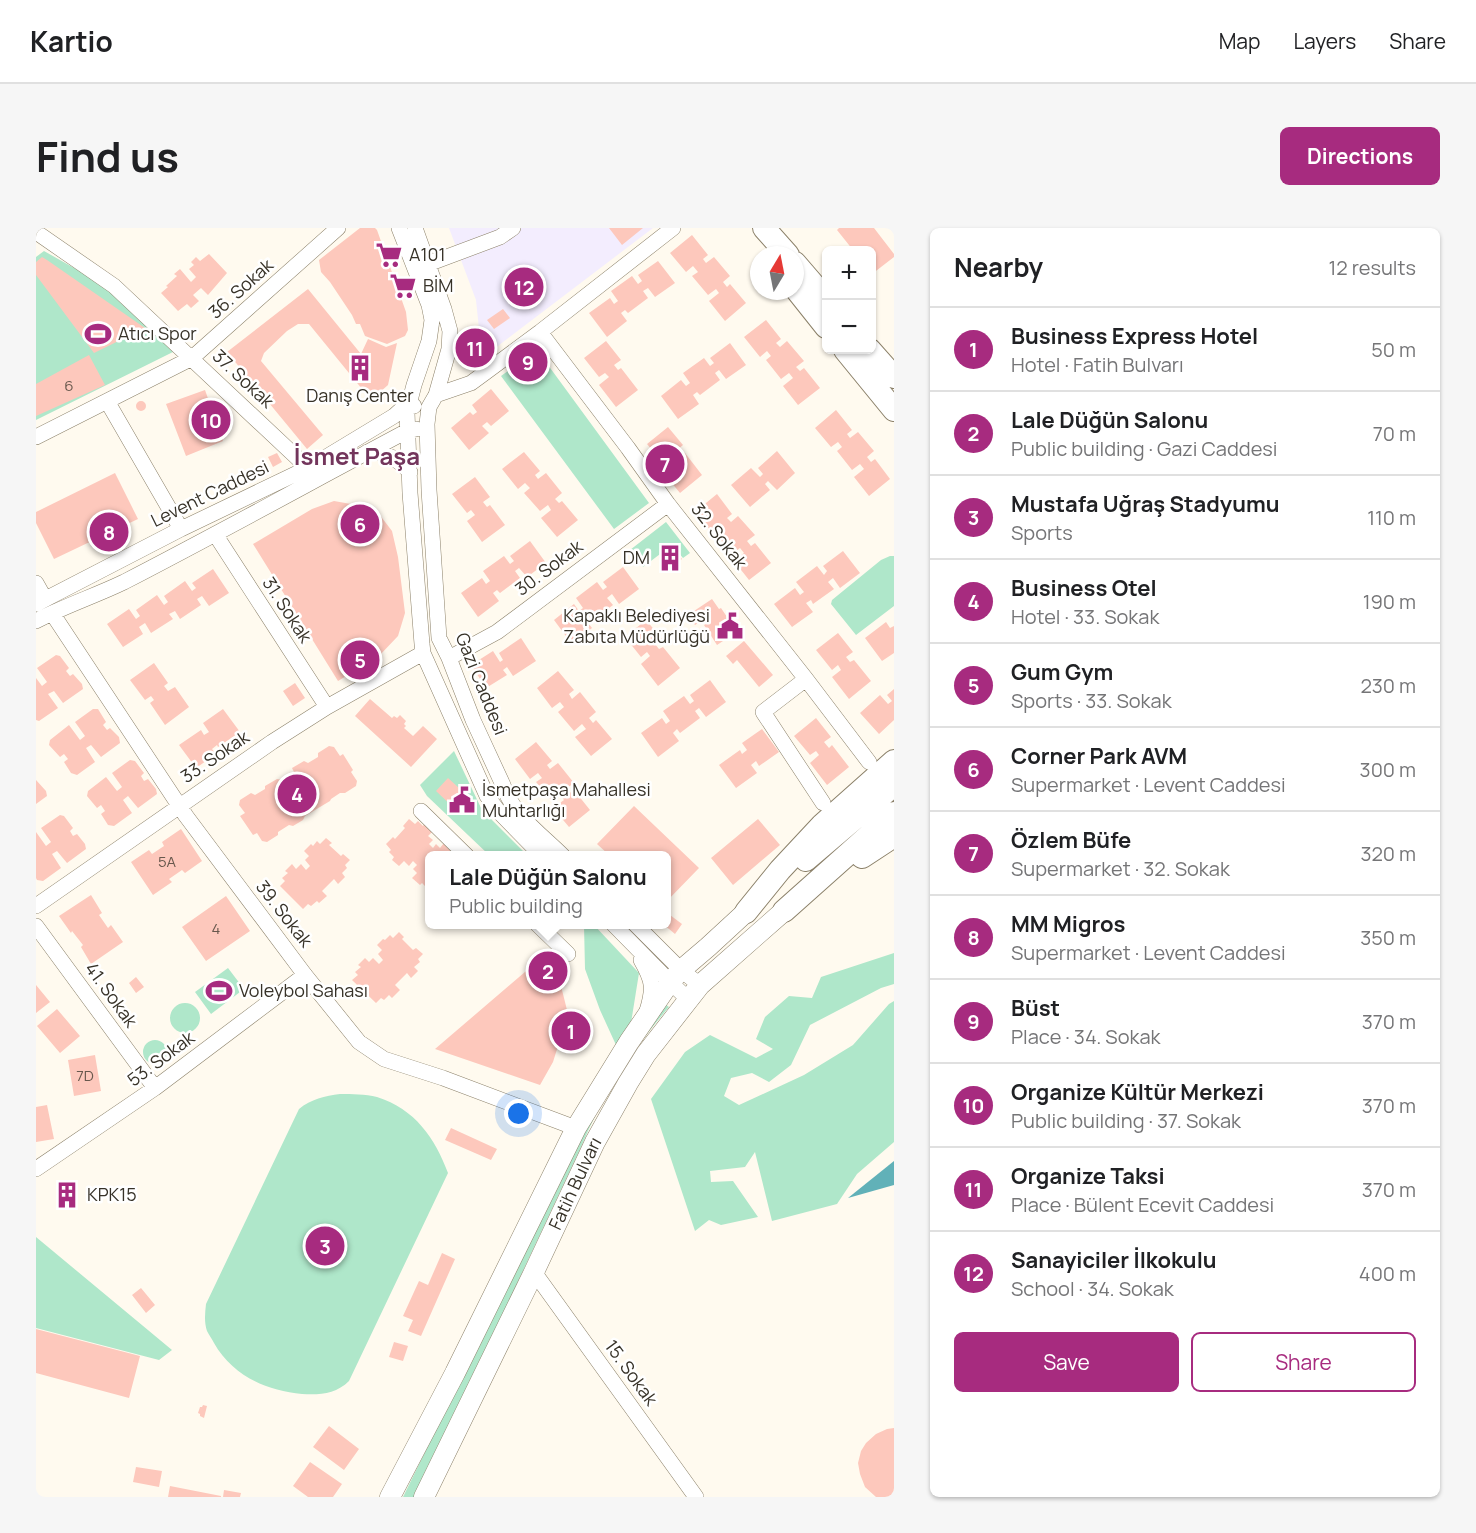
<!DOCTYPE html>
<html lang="en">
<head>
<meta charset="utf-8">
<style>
  :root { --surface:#fff; --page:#f6f6f6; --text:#202124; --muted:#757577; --line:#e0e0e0; --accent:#a72b7f }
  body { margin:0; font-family:Manrope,sans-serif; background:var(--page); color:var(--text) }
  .controls { position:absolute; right:18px; top:18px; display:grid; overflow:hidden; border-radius:9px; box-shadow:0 2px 4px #0004 }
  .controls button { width:54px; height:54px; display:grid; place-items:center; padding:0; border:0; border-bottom:2px solid var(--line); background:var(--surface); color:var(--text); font:30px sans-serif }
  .compass { position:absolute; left:714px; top:18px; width:54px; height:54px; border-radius:50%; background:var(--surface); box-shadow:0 2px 4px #0004; rotate:10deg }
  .you { position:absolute; left:483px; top:886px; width:21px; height:21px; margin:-15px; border:4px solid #fff; border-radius:50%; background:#1a73e8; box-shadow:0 0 0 9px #1a73e833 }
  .badge { display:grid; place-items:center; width:39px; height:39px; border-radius:50%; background:var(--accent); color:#fff; font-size:20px; font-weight:700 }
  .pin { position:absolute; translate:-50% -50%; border:3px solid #fff; box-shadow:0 2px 6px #0006 }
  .popup { position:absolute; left:389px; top:623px; width:246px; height:78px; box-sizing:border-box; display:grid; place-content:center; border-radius:9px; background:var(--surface); filter:drop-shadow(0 2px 4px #0005); font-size:20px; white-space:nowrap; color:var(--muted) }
  .popup b { font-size:22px; color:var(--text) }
  .popup::after { content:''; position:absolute; left:50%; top:100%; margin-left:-12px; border:12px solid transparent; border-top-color:var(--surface) }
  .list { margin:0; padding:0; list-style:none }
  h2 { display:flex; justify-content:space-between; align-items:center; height:78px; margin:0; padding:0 24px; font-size:26px }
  h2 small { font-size:20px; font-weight:400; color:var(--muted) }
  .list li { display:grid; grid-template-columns:39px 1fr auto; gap:18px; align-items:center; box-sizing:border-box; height:84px; padding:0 24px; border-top:2px solid var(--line) }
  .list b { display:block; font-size:22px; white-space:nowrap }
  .list p { margin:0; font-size:20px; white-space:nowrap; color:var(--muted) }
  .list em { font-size:20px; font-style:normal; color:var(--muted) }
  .actions { display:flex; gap:12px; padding:18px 24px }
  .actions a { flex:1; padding:14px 0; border:2px solid var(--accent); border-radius:9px; text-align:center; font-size:21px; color:var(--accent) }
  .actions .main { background:var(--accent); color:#fff }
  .map { position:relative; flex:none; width:858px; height:1269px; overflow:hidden; border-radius:9px }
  header { display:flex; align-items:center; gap:36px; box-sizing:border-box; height:84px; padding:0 30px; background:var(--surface); border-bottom:2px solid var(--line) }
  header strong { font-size:28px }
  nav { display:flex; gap:33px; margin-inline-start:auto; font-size:21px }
  .intro { display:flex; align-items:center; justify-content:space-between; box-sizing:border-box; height:144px; padding:0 36px }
  h1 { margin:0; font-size:42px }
  .button { padding:15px 27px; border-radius:9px; background:var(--accent); color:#fff; font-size:21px; font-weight:700 }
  main { display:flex; gap:36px; padding:0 36px }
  aside { flex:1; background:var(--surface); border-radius:9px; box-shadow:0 2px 4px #0004 }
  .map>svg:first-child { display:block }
</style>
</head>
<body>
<header>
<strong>Kartio</strong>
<nav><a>Map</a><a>Layers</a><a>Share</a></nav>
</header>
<div class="intro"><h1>Find us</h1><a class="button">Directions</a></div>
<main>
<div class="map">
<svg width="858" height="1269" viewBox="0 0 858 1269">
  <rect width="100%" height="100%" fill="#fffaef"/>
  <path fill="#f3edfe" d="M413 0H617L446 130 440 72Z"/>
  <path fill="#afe7ca" d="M8 23 63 54 139 123 0 192V29Z
    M501 122 613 275 578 301 465 148Z
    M630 294 654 325 647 330 636 317 607 339 594 322Z
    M854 328H858V378L820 407 795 376 796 372 845 332Z
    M418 523 446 582 491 627H453L391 568 384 557Z
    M548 697H558L603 745 595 795 580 817 564 782 549 741Z
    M858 725V756L845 760 774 797 755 837 733 854 716 845 695 850 688 868 703 877 768 847 817 817 853 776 858 773V914L821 946 801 976 736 993 719 924 709 939 674 943 675 954 697 953 722 989 685 997 673 992 659 1003 615 871 649 824 674 807 720 830 737 821 720 811 729 789 753 768 776 770 785 749Z
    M192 740 208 761 175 786 159 764Z
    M134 790a15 15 0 1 1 30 0a15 15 0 1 1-30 0Z
    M629 776 633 779C597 821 566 868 545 919L381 1269H367L554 888Z
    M107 824a12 12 0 1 1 24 0a12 12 0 1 1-24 0Z
    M304 866C316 866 329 866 341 869 379 881 399 910 412 945L313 1153C300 1166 284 1167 266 1166 230 1163 196 1147 178 1115 176 1111 173 1107 171 1103 168 1094 169 1085 170 1076L263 881C275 871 289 868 304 866Z
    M0 1009 136 1122 123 1132 0 1100Z"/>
  <path fill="#61b1b8" d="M858 933V957L812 970Z"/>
  <path fill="#fdc8bc" d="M324 0H339L341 2 370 84 372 102 369 108 351 116 329 108 324 96H320L316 87 294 54 285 44 283 32Z
    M573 0H607L586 17Z
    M803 0H838L858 26V29L836 46V22H817L801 2Z
    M656 7 672 27 667 31 670 35 678 29 694 48 687 54 691 59 694 56 710 75 689 93 673 73 683 65 680 61 672 67 656 48 662 44 657 38 650 44 634 25Z
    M173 26 191 45 172 67 165 60 157 67 163 73 155 80 151 76 142 83 125 65 132 59 130 58 141 48 138 46 144 41 155 54 160 49 153 41 158 37 155 34 160 29 164 33Z
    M6 29 11 32 109 100 58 125 0 47V34Z
    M622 33 639 55 619 69 612 60 607 63 612 70 592 85 589 82 585 85 591 93 571 109 553 85 574 70 578 76 582 73 575 63 596 48 602 56 606 53 602 47Z
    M272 61 325 126 332 111 350 119 361 115 352 157 335 172 273 96H262L251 103 228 125 225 133 287 207 271 221 191 124Z
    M467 81 474 90 458 101 451 92Z
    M730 92 745 111 740 115 744 119 751 113 768 133 760 139 764 143 768 140 784 160 762 177 747 158 757 150 753 145 745 151 730 132 735 128 731 123 724 129 708 109Z
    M570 113 585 132 578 137 582 142 585 140 602 162 580 179 563 157 573 149 569 145 563 149 548 130Z
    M444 115 445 123 434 125 433 117Z
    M694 115 710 137 690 151 683 142 679 145 684 152 664 167 661 164 657 167 663 176 642 191 625 168 645 152 650 158 654 155 647 145 668 130 674 138 678 135 674 130Z
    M53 127 69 157 0 188V156Z
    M455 161 473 183 455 198 451 194 446 198 453 205 433 222 415 200 434 184 437 187 441 184 436 177Z
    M169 162 187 213 150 228 130 176Z
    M100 178a5 5 0 1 1 10 0a5 5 0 1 1-10 0Z
    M800 182 816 202 811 206 814 210 822 204 838 223 831 229 835 234 839 231 854 251 833 268 818 249 828 241 824 236 816 242 801 223 806 219 802 214 795 219 779 200Z
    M632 199 647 217 641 222 645 228 649 225 666 247 644 265 626 243 636 235 633 231 627 235 611 216Z
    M741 223 759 245 741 262 732 253 729 256 734 262 714 279 695 257 715 240 724 249 727 246 722 240Z
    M488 224 504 243 499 247 502 251 510 245 526 265 519 271 523 275 526 273 542 292 521 309 505 290 515 282 512 277 504 283 488 265 494 260 489 255 482 261 466 241Z
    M241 225 246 234 237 239 232 229Z
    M79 245 102 291 18 331 0 295V284Z
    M439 249 454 269 447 274 451 279 454 277 469 297 446 314 431 293 439 287 435 282 431 285 416 266Z
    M681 266 696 286 691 290 695 294 702 288 719 307 711 313 715 318 719 315 735 335 713 352 698 333 708 325 704 320 696 326 681 307 686 303 682 298 675 303 659 284Z
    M298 273 326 278 343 286 356 303 362 329 369 385 362 408 343 428 302 453 217 316 276 281Z
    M494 313 510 335 491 349 483 340 479 343 484 350 464 365 461 362 457 365 463 373 442 389 425 365 446 350 450 356 454 353 447 343 468 328 474 336 478 333 474 328Z
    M636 319 646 331 632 341 623 329Z
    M807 323 824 345 804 360 797 350 792 354 798 361 777 376 775 372 770 375 777 384 756 399 738 376 759 360 764 367 768 364 760 354 781 338 788 347 791 343 787 338Z
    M587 339 603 361 583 376 576 366 571 370 577 377 557 392 554 388 549 391 556 400 535 415 518 392 538 376 543 383 547 380 540 370 561 354 567 362 571 359 567 354Z
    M177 341 193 365 173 378 166 368 161 371 165 377 144 391 139 383 133 386 137 391 115 405 109 395 103 399 107 406 87 419 71 396 93 381 100 391 104 388 100 382 121 367 128 377 132 374 128 368 149 353 156 363 160 360 156 355Z
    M676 371 683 381 685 380 693 392 691 393 699 405 681 417 668 397 674 394 671 389 659 397 652 387Z
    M610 392 626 411 619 416 623 421 627 419 644 440 622 458 605 436 614 428 611 424 605 429 589 409Z
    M850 394 854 400 858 398V425L846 433 829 410Z
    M802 405 817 424 810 429 814 434 818 432 835 453 813 471 796 449 805 442 802 437 796 442 780 422Z
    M485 410 500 433 477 448 471 439 467 442 471 447 450 460 435 437 457 423 464 434 467 432 463 425Z
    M708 413 737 447 723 459 701 432 697 436 690 428Z
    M20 427 24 428 33 440 30 443 34 448 37 446 46 456 47 461 27 475 18 463 12 466 22 480 3 493 0 492V450L6 458 11 454 1 440Z
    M118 435 132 455 128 458 132 463 139 459 153 479 129 497 114 475 118 472 115 468 109 472 94 452Z
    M522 443 538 462 533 466 536 471 544 464 560 484 553 490 557 495 560 492 576 511 555 528 539 509 550 501 546 496 538 503 522 484 528 479 524 474 516 480 501 460Z
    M674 452 690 474 670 489 663 480 659 483 664 490 644 505 641 501 637 505 643 513 622 529 605 505 626 490 630 496 634 493 627 483 648 468 654 476 658 473 654 467Z
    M259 455 269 470 257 478 247 463Z
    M858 461V492L843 506 824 485 844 467 852 476 856 473 851 467Z
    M334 471 356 490 358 488 361 490 364 487 370 493 368 496 370 498 368 500 377 508 387 498 401 511 375 539 319 488Z
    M57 481H62L70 494 67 497 71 502 74 500 83 509 84 515 65 529 55 517 50 520 59 534 41 547 35 545 28 534 32 531 28 526 24 529 13 517 14 512 33 497 44 512 49 508 39 494Z
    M187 481 204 504 182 519 181 517 176 521 180 526 160 540 143 517 165 502 168 507 173 504 167 495Z
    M780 490 795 509 788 514 793 520 796 517 813 539 791 557 774 535 783 527 780 523 774 527 758 508Z
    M726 501 743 524 723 538 720 533 715 537 721 545 700 560 683 537 704 522 706 526 711 522 706 515Z
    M500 514 516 533 511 537 514 541 522 535 538 555 531 560 535 565 538 562 554 582 533 599 517 580 528 572 524 567 516 573 500 554 506 550 502 545 494 551 479 531Z
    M293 518 298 519 304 528 307 526 317 542 315 544 321 553 320 558 309 565H304L295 571 294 573 269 588 267 592 257 598 253 597 242 604V607L231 614 226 613 221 605 217 607 204 588 209 585 203 577 204 572 215 565 219 567 229 561V558L241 551 247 552 258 544 256 540 268 533 272 535 282 529V525Z
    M94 532 99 533 108 545 105 548 108 553 112 551 120 561 121 566 102 580 92 568 87 572 96 585 78 598 72 597 65 586 69 583 65 577 61 580 51 568 52 563 70 549 81 563 86 559 76 545Z
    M412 550 434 570 421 583 400 563Z
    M0 552 10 563 11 568 0 576Z
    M598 578 663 640 630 674V627H573L561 616Z
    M24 587 28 588 37 600 34 603 37 608 41 606 49 616 50 621 31 635 21 623 16 626 25 640 7 653 1 652 0 650V604L10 618 15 614 5 600Z
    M373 591 379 596 382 593 387 598 389 595 397 603 392 608 397 612 393 616 397 620 400 616 404 620 408 615 416 622 414 624 418 627H393V657L391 660 386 655 384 657 376 650 381 645 377 641 381 637 377 633 373 638 368 633 363 638 356 632 358 629 353 624 355 622 350 616 357 609 359 611 369 600 367 598Z
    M722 591 744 617 697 657 675 630Z
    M145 601 166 633 149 645 146 642 133 651 136 654 117 667 95 634 113 622 116 626 128 618 126 614Z
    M290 610 296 615 293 617 305 628 307 626 314 632 309 637 311 640 306 645 309 649 302 656 298 651 286 663 291 668 283 675 281 673 275 678 272 676 267 681 244 658 249 653 246 650 252 645 249 643 256 636 260 641 265 636 270 642 274 638 269 632 273 628 268 623 275 616 277 618 281 613 284 616Z
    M55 667 66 685 63 687 72 700 75 697 87 714 55 736 45 719 47 717 36 703 35 705 23 688Z
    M190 668 214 703 170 733 146 699Z
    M630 684 646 696 639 706 627 696H630Z
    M363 704 368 709 366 711 377 722 380 720 387 726 382 731 384 734 378 739 382 743 375 750 371 745 359 757 364 762 356 770 353 767 348 772 345 770 340 775 316 752 322 747 319 744 325 739 322 737 329 730 333 734 337 730 343 736 347 732 342 726 346 722 341 717 347 711 349 712 354 707 357 710Z
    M510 726 524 754 532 786 517 834 504 857 399 821Z
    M100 749 108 759 100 765 93 755Z
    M0 757 14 774 0 785Z
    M21 781 44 808 24 825 1 798Z
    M59 827 65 863 38 868 32 832Z
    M11 877 18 911 0 914V879Z
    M415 900 461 921 455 932 409 912Z
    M33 961 37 970 30 973 26 964Z
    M406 1025 419 1031 385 1108 372 1103 377 1092 367 1088 383 1053 392 1057Z
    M105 1060 119 1077 110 1085 96 1067Z
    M0 1101 104 1128 93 1170 0 1145Z
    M358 1114 372 1118 367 1133 353 1129Z
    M167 1177 171 1178 168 1190 164 1188V1186L162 1185 164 1179H166Z
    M293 1198 323 1221 308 1242 277 1219Z
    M858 1200V1269H840L829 1259 824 1246 822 1235 825 1223 830 1215 840 1206 851 1201Z
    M274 1234 306 1256 297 1269H272L257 1258Z
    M100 1239 126 1243 123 1259 97 1254Z
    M134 1258 185 1268V1269H132Z
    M188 1262 205 1265 204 1269H187Z"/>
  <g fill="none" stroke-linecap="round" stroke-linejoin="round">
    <g stroke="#8b8069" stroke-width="16">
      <path id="minor" d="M363 0 393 77 396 92 393 113 378 157 371 184 374 265 386 416 387 425 451 568 463 584 506 628
        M379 0 408 81 414 103 413 121 400 167 393 179 391 196 393 262 403 410 413 430 437 492 467 557C476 586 506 607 527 628
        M0 4 78 58 272 240
        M392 36 464 9 477 0
        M504 104 592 220 632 276 770 451 833 534
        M400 167 435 155 450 144 504 104 637 0
        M71 173 145 301
        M0 209 156 130 302 0
        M331 224C350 223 361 231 374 244
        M179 306 291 479
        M0 355 9 371
        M0 376 145 301 272 240 358 188 368 179 378 178
        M16 385 150 588 269 747 323 814 348 831 407 850 540 900
        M0 393C28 378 59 368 88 354 183 305 277 253 371 203L380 201
        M413 430 461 404 632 276
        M770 451 727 484 787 575
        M385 583 431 628
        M0 678 236 514 291 479 387 425
        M501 696 532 726
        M577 696 634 754 652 771
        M599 696 645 742 664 757
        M0 698 119 860
        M605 732C617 753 618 760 611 783
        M0 941 119 860 269 747
        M498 1044 660 1269"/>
    </g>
    <g stroke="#8b8069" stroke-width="21">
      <g id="major">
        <path d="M354 1269 419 1145 540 900 593 814 634 754 645 742 672 719 710 684"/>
        <path id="s1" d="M388 1269 498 1044 559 914 592 855 610 826 664 757 748 683"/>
      </g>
    </g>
    <g stroke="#8b8069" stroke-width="24">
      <path id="highway" d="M728 0 752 27
        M759 35 790 71
        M759 60 790 99
        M809 122 858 182
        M834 122 858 149
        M826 629 858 608
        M770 632 858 557
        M748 683 858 585
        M710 684 744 642 786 597 858 533"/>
    </g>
    <use href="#minor" stroke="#fff" stroke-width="15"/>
    <use href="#major" stroke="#fff" stroke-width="20"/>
    <use href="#highway" stroke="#fff" stroke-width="22"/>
  </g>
  <defs>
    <g id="supermarket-bare" transform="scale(2.07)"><path d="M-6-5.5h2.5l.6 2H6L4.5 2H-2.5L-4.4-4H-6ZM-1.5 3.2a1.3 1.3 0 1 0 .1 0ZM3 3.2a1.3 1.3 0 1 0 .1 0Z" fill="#a72b7f" stroke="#fff" stroke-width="2.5" paint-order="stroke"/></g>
    <g id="stadium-bare" transform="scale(2.07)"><path d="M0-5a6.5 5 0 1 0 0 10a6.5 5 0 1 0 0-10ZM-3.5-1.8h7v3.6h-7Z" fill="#a72b7f" stroke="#fff" stroke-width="2.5" paint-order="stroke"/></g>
    <g id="building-bare" transform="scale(2.07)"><path d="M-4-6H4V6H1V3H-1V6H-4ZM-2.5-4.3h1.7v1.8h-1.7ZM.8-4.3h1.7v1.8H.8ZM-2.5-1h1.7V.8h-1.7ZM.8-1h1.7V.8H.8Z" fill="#a72b7f" stroke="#fff" stroke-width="2.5" paint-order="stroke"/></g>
    <g id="civic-bare" transform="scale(2.07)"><path d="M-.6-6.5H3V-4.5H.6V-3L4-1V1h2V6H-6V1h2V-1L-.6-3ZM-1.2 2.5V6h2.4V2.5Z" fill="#a72b7f" stroke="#fff" stroke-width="2.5" paint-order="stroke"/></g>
  </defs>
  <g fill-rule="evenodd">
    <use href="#supermarket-bare" x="353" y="27"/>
    <use href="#supermarket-bare" x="367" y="58"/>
    <use href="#stadium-bare" x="62" y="106"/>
    <use href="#building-bare" x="324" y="140"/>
    <use href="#building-bare" x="634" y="330"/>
    <use href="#civic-bare" x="694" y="398"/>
    <use href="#civic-bare" x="426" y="572"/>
    <use href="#stadium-bare" x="183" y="763"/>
    <use href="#building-bare" x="31" y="967"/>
  </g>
  <g text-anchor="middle" stroke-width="5" stroke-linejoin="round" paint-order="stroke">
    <g font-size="15" fill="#68584d">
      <text x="33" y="163">6</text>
      <text x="131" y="639">5A</text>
      <text x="180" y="706">4</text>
      <text x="49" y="853">7D</text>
    </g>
    <g font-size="18" fill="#373228" stroke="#fff" text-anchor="start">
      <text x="373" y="33">A101</text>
      <text x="387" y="64">BİM</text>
      <text x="82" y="112">Atıcı Spor</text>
      <text x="324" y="174" text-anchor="middle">Danış Center</text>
      <text x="614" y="336" text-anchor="end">DM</text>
      <text x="674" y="394" text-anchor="end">Kapaklı Belediyesi<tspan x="674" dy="21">Zabıta Müdürlüğü</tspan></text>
      <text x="446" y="568">İsmetpaşa Mahallesi<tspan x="446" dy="21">Muhtarlığı</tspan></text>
      <text x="203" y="769">Voleybol Sahası</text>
      <text x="51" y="973">KPK15</text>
    </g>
    <g font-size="18" fill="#373228" stroke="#fff">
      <text transform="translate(205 61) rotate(-42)" y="6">36. Sokak</text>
      <text transform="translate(207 151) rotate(43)" y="6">37. Sokak</text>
      <text transform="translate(174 266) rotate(-26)" y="6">Levent Caddesi</text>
      <text transform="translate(683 308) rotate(52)" y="6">32. Sokak</text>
      <text transform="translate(513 340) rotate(-37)" y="6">30. Sokak</text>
      <text transform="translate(251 382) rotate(57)" y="6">31. Sokak</text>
      <text transform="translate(445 456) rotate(68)" y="6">Gazi Caddesi</text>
      <text transform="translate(179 529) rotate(-34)" y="6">33. Sokak</text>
      <text transform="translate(248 686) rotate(52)" y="6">39. Sokak</text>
      <text transform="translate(75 767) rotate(54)" y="6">41. Sokak</text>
      <text transform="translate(125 831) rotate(-37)" y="6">53. Sokak</text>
      <text dy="6" stroke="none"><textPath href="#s1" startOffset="348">Fatih Bulvarı</textPath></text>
      <text transform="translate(595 1145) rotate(54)" y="6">15. Sokak</text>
    </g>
    <g font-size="24" font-weight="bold" fill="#73355c" stroke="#fff">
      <text x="321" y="237">İsmet Paşa</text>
    </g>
  </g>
</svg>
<div class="controls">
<button>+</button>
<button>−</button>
</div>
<svg class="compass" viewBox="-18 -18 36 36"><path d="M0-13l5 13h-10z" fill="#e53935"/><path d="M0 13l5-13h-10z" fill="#757577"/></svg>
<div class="you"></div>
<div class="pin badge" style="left:535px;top:803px">1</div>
<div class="pin badge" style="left:512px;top:743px">2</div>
<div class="popup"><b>Lale Düğün Salonu</b>Public building</div>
<div class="pin badge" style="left:289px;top:1018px">3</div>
<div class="pin badge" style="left:261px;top:566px">4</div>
<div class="pin badge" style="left:324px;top:432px">5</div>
<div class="pin badge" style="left:324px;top:296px">6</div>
<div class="pin badge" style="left:629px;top:236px">7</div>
<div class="pin badge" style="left:73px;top:304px">8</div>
<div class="pin badge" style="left:492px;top:134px">9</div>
<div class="pin badge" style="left:175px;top:192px">10</div>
<div class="pin badge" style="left:439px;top:120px">11</div>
<div class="pin badge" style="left:488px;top:59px">12</div>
</div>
<aside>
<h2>Nearby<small>12 results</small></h2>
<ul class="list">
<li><span class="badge">1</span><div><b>Business Express Hotel</b><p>Hotel · Fatih Bulvarı</p></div><em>50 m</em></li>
<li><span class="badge">2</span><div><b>Lale Düğün Salonu</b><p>Public building · Gazi Caddesi</p></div><em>70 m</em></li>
<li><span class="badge">3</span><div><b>Mustafa Uğraş Stadyumu</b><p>Sports</p></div><em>110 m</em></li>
<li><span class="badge">4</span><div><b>Business Otel</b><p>Hotel · 33. Sokak</p></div><em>190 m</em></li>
<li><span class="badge">5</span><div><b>Gum Gym</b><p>Sports · 33. Sokak</p></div><em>230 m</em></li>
<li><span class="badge">6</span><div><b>Corner Park AVM</b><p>Supermarket · Levent Caddesi</p></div><em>300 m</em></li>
<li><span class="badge">7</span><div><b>Özlem Büfe</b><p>Supermarket · 32. Sokak</p></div><em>320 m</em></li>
<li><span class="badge">8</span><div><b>MM Migros</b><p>Supermarket · Levent Caddesi</p></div><em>350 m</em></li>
<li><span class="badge">9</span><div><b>Büst</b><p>Place · 34. Sokak</p></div><em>370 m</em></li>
<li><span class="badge">10</span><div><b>Organize Kültür Merkezi</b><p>Public building · 37. Sokak</p></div><em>370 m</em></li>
<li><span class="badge">11</span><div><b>Organize Taksi</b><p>Place · Bülent Ecevit Caddesi</p></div><em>370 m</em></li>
<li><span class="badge">12</span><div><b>Sanayiciler İlkokulu</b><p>School · 34. Sokak</p></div><em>400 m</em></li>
</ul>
<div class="actions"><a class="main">Save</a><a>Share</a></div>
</aside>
</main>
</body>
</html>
